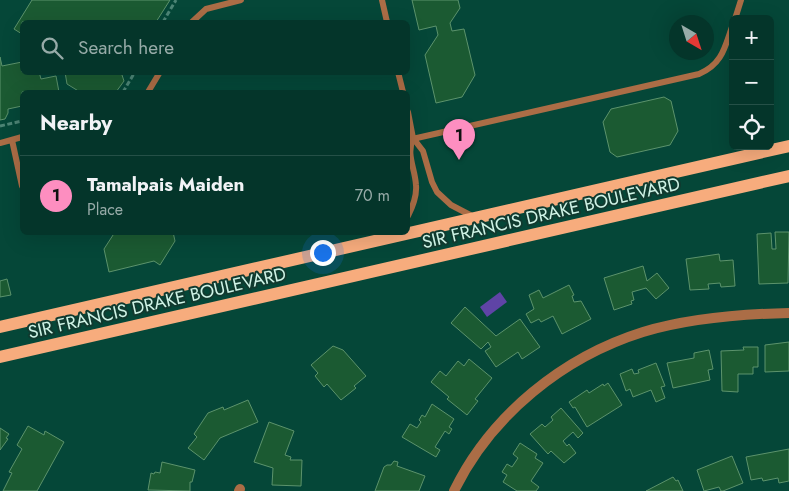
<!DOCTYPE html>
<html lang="en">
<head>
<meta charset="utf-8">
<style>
  :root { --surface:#04352a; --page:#0d3d32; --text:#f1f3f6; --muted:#97aba8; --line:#255047; --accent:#fd8ec0 }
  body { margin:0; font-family:Jost,sans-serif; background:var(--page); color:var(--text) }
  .controls { position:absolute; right:15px; top:15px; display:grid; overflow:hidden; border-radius:8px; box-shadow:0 5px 20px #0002 }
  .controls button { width:45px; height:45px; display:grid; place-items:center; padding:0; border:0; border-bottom:1px solid var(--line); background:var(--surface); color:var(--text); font:25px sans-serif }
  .compass { position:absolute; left:669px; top:15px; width:45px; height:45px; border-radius:50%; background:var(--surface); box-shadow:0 5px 20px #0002; rotate:141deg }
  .you { position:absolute; left:322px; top:252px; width:18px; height:18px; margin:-12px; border:4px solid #fff; border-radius:50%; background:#1a73e8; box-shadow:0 0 0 8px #1a73e833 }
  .badge { display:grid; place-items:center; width:32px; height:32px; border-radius:50%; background:var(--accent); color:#111; font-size:16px; font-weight:700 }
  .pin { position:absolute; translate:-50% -41px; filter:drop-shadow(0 1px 2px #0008) }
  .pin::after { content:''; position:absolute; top:26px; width:18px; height:15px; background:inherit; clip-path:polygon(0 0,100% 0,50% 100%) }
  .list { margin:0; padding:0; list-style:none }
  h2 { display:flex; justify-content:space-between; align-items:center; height:65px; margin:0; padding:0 20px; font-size:21px }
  h2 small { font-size:16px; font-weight:400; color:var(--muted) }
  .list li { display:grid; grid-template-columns:32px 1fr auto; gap:15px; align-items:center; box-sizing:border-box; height:80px; padding:0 20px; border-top:1px solid var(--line) }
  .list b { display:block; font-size:19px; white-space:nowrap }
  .list p { margin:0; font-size:16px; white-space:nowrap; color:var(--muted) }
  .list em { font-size:16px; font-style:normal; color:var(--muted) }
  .icon { flex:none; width:28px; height:28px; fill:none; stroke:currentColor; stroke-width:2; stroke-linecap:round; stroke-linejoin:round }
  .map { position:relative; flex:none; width:789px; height:491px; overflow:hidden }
  .search { position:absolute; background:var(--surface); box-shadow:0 5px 20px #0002; left:20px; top:20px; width:390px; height:55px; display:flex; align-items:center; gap:12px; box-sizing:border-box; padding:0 18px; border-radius:8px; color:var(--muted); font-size:19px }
  .panel { position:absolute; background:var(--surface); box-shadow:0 5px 20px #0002; left:20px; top:90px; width:390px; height:145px; border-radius:8px }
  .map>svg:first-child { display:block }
</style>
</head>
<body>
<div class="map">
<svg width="789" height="491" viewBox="0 0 789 491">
  <rect width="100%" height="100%" fill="#054738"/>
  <path fill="#5f44a6" d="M500 292 507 302 487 317 480 307Z"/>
  <path fill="#1b5a32" stroke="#5c936c" d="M32 0H170L156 22H22V34L14 29Z
    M412 0H458L460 8 450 23 452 31 464 29 475 75 462 97 436 103 425 55 438 35 436 26 419 30Z
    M0 57 2 66 22 62V72H39L41 79 56 76 59 92H22V106L8 109V113L5 119 0 120Z
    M65 72H121L124 81 116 92H80L67 84Z
    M664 97 671 101 678 131 670 145 617 157 610 152 603 122 611 109Z
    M115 232H173L175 241 160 265 154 261 109 272 104 249Z
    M775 232H789L788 283 759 284 757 234 771 233 772 249H776Z
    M719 254 720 261 733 260 735 286 721 287 720 283 708 284 709 289 690 290 686 259Z
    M643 266 647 281 657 273 669 288 656 299 646 288 632 292 634 300 631 301 632 304 614 310 604 278Z
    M7 279 11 295 0 297V281Z
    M569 285 574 295 572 296 574 302 581 301 591 319 562 334 553 316 541 322 539 319 531 323 526 314 534 309 529 295 539 290 543 298Z
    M465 307 496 336 520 319 540 347 522 359 518 352 496 367 485 351 491 347 488 342 481 349 451 323Z
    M789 342V371L765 372V345Z
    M333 346 343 350 366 376 354 386 356 388 341 400 327 384 324 387 315 376 318 373 311 365Z
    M743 347H758V367H753V374H738V392L722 391 721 351 744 350Z
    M709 350 713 369 708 370 710 380 673 388 667 363 694 358V353Z
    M469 359 492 378 475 399 478 401 467 415 447 399 449 397 431 382 440 371 446 376 458 361 464 366Z
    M656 363 665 386 661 387 665 398 656 402 651 390 633 397 630 389 626 391 620 374 632 369 634 374 639 373 638 370Z
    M608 383 622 405 587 427 575 407 573 408 569 402 587 390 589 393 603 384 604 386Z
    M248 400 258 422 220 438 204 460 188 448 197 437 194 434 208 413 223 407 224 410Z
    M432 404 454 419 449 427 452 429 449 434 445 431 435 447 440 450 436 457 402 437 410 424 417 428 421 422 419 420 422 415 425 417Z
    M561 408 583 433 578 438 573 432 563 441 567 446 569 444 576 453 564 463 551 451 548 454 530 434 542 424 545 427 553 420 551 417Z
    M269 422 294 431 285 455 291 457 290 460H302L301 486 272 485 273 468 254 462Z
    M28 426 44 435 45 431 64 442 37 491H3L12 473 9 472 22 449 17 445Z
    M0 428 9 434 6 438 8 439 0 450Z
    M520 443 537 454 535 458 543 463 531 481 539 487 536 491H517L503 482 507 475 502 472 507 464 512 467 518 458 513 454Z
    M789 449V481L779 483 778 478 763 481 762 478 751 480 746 457Z
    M732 456 743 483 723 491H721L719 487 704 491 697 470Z
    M394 461 398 462 397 466 425 476 419 491H375L384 467 387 465H391Z
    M162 462 195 470 192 482H190V491L148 490 151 473 154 474 155 472 160 473Z
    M673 477 676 481 678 480 683 491H646Z"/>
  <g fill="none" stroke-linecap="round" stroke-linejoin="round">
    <path stroke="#4c8475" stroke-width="3" stroke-dasharray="5 2.5" stroke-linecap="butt" d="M163 22 176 0
      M123 92 135 72
      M0 126 22 121"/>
    <path stroke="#ab6d46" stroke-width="6" d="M382 0 387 22
      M735 19 741 0
      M192 22 206 9 241 0
      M398 72 403 92
      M148 92 160 72
      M408 112 413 138 423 151 432 182 437 192 451 205 474 217
      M12 140 22 186
      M408 140 699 74C723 64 725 46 733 24
      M0 143 22 137
      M408 216C413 206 417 196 416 185 415 168 406 155 413 138"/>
    <path stroke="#ab6d46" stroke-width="10" d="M239 491 240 489
      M454 491C491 415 563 357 643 332 690 318 740 314 789 313"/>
    <path stroke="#f7ac7d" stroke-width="12" d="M0 327 789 146
      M0 357 789 176"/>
  </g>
  <g text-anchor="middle" stroke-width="4" stroke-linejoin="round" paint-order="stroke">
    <g font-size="18" fill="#cff3e6" stroke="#113a2f">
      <text transform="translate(551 213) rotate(-13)" y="6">SIR FRANCIS DRAKE BOULEVARD</text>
      <text transform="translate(157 303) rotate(-13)" y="6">SIR FRANCIS DRAKE BOULEVARD</text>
    </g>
  </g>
</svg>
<div class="controls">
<button>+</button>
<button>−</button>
<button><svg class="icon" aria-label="locate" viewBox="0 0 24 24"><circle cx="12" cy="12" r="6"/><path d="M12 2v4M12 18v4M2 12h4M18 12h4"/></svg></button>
</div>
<svg class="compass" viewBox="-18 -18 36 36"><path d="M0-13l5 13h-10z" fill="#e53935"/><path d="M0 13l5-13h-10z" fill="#97aba8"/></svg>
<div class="you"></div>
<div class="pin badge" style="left:459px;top:160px">1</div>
<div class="search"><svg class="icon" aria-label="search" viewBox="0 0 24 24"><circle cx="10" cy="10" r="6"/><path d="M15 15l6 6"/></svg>Search here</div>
<section class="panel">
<h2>Nearby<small></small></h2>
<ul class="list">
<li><span class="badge">1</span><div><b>Tamalpais Maiden</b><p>Place</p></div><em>70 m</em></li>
</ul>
</section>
</div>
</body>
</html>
